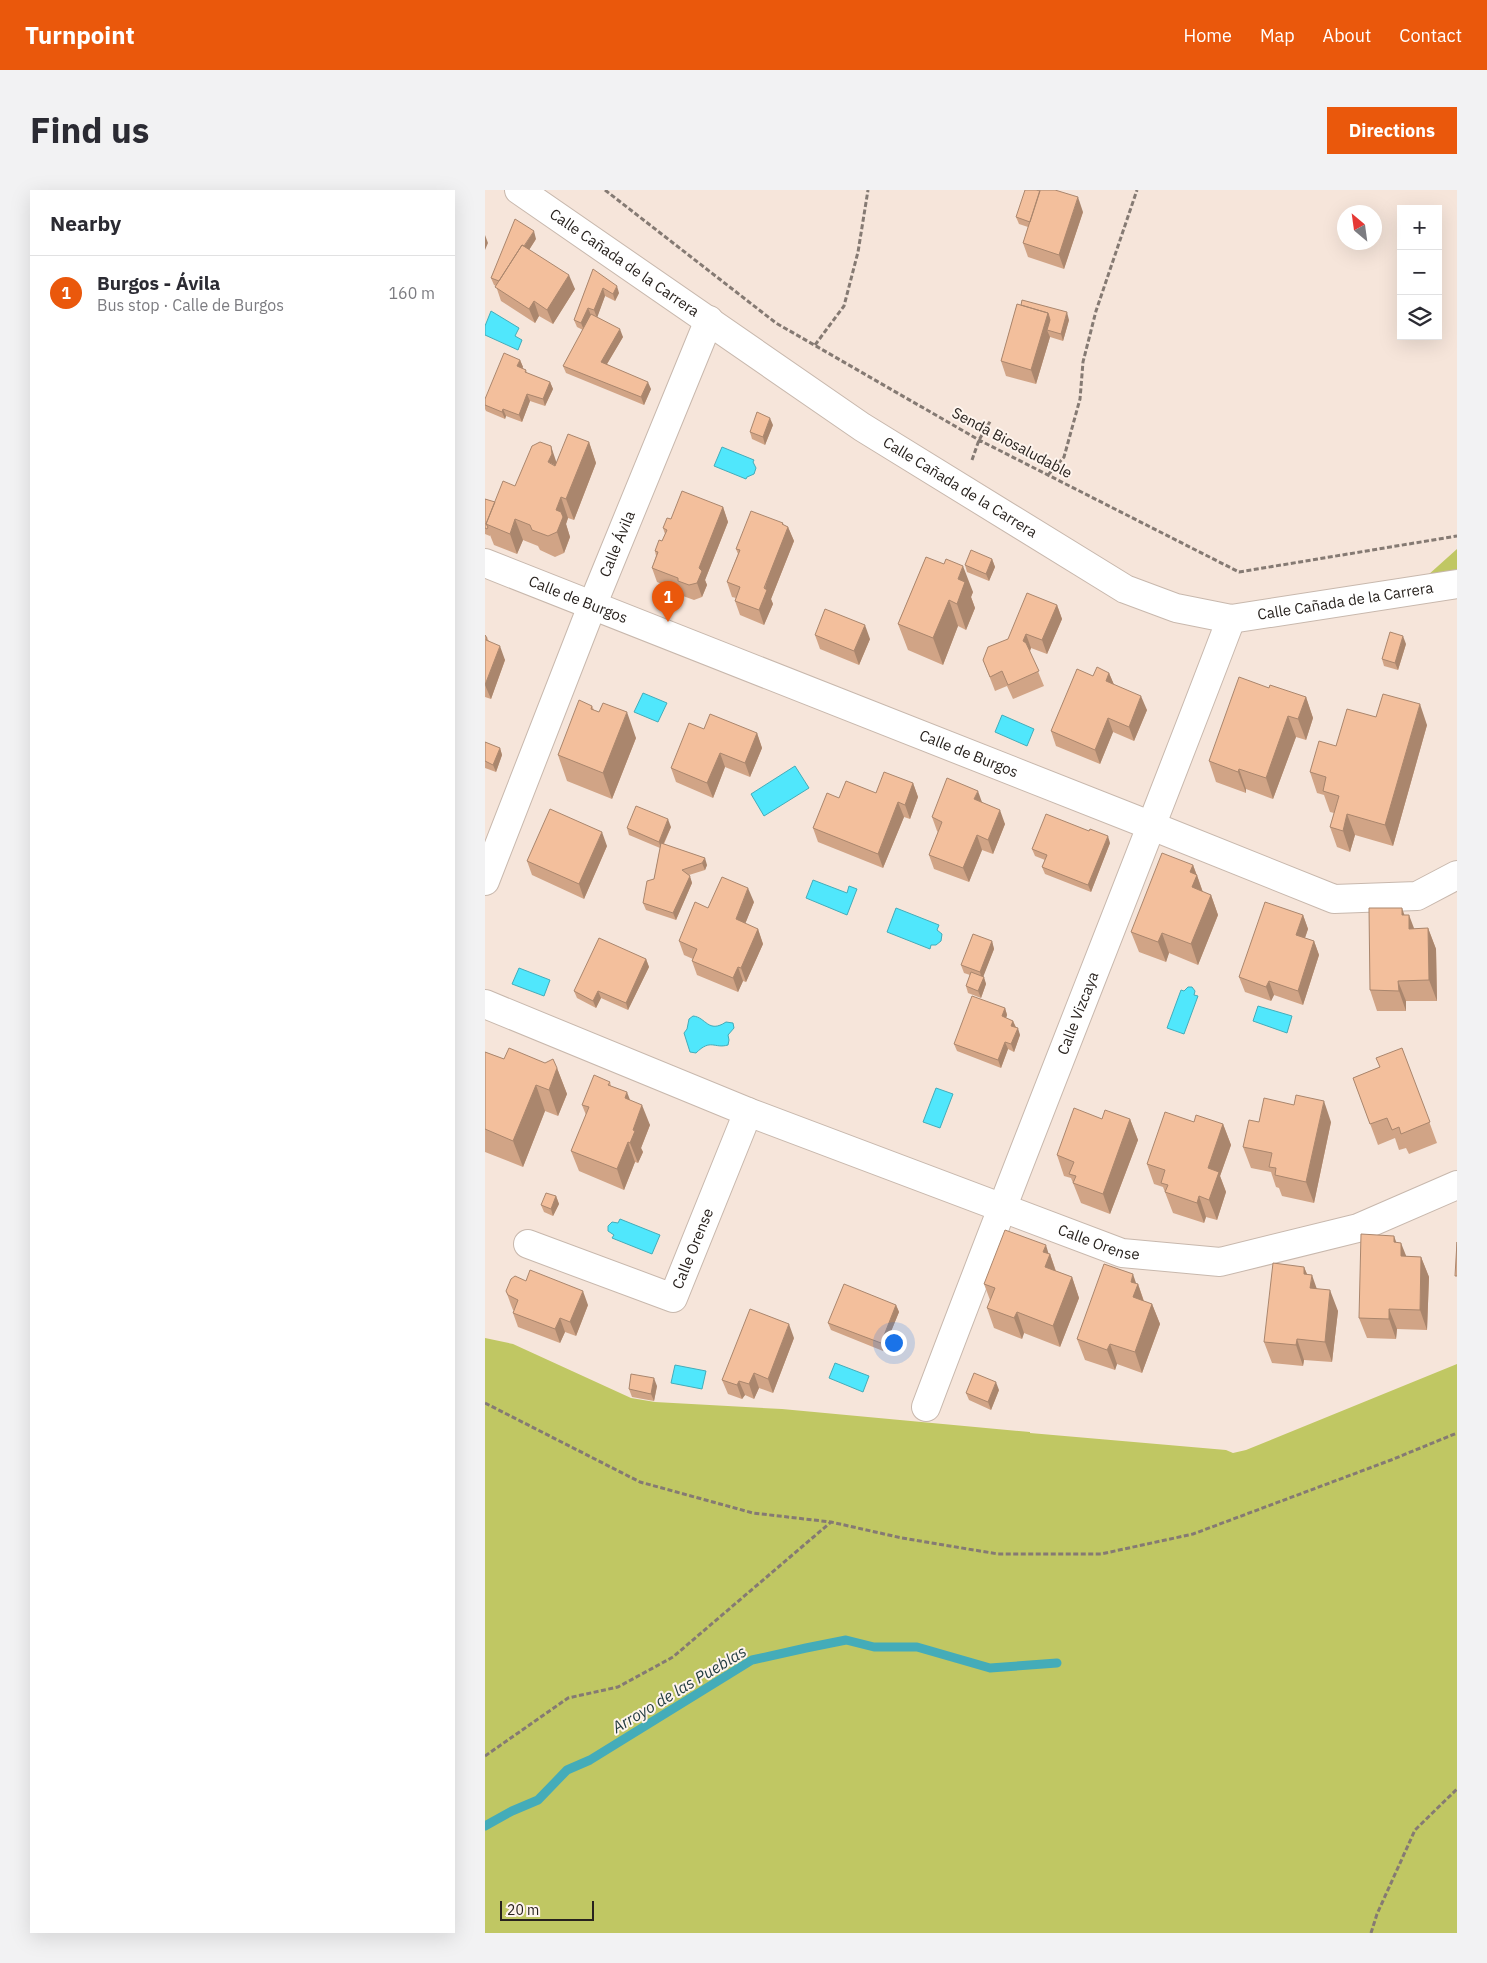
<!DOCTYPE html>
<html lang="en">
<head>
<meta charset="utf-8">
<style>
  :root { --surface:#fff; --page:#f2f2f3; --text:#2b2b33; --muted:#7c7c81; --line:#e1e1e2; --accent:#ea580c }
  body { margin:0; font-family:"IBM Plex Sans",sans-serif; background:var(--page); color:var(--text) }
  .controls { position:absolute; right:15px; top:15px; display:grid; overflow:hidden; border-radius:0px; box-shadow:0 5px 20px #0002 }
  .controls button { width:45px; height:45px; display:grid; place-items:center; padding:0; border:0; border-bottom:1px solid var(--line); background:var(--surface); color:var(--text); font:25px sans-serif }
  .compass { position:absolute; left:852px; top:15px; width:45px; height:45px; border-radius:50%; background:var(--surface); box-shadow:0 5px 20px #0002; rotate:331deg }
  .scale { position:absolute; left:15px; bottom:12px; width:94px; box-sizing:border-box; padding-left:5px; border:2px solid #28221e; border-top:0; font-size:14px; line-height:18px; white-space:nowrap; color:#28221e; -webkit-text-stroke:4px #fef4ed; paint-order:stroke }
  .you { position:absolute; left:408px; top:1152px; width:18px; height:18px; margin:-12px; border:4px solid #fff; border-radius:50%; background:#1a73e8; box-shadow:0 0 0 8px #1a73e833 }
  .badge { display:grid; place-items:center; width:32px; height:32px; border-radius:50%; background:var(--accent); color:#fff; font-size:16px; font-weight:700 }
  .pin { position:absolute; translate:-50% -41px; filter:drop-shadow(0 1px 2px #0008) }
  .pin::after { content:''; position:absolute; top:26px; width:18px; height:15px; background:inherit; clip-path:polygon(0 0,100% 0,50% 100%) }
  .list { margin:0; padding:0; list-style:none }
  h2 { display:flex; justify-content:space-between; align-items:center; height:65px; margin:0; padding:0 20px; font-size:21px }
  h2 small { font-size:16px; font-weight:400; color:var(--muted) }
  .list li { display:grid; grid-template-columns:32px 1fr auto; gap:15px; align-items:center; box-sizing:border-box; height:75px; padding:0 20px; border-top:1px solid var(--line) }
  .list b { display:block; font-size:19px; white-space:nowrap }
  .list p { margin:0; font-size:16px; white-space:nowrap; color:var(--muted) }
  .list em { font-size:16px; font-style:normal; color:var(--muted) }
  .icon { flex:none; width:28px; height:28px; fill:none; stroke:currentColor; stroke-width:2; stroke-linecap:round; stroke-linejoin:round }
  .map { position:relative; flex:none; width:972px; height:1743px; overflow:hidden; border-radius:0px }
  header { display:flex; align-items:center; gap:30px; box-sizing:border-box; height:70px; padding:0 25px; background:var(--accent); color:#fff }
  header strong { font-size:24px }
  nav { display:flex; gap:28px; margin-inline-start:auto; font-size:18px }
  .intro { display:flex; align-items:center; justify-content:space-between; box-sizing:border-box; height:120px; padding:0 30px }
  h1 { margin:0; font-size:35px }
  .button { padding:12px 22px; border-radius:0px; background:var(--accent); color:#fff; font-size:18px; font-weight:700 }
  main { display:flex; gap:30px; padding:0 30px }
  aside { flex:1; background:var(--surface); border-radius:0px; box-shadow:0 5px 20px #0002 }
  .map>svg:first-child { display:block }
</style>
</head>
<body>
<header>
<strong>Turnpoint</strong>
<nav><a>Home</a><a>Map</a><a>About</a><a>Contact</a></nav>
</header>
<div class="intro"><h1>Find us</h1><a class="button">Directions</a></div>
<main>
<aside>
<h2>Nearby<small></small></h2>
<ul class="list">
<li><span class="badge">1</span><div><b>Burgos - Ávila</b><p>Bus stop · Calle de Burgos</p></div><em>160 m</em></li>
</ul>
</aside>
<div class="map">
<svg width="972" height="1743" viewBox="0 0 972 1743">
  <rect width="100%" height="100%" fill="#f6e5da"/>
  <path fill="#c0c763" d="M972 359V388L933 394Z
    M0 1148 28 1154 146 1208 170 1212 297 1219 545 1242V1243L741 1260 748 1263 761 1260 972 1174V1743H0Z"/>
  <path fill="#50e7fc" stroke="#44acb9" d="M6 121 34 138 30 146 37 150 33 160 0 145V136Z
    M237 257 269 270 268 272 271 278 269 284 262 287 261 289 229 276Z
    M158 503 182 513 173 532 149 522Z
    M517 525 549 539 542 556 510 542Z
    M310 576 324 598 279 626 266 604Z
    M328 690 362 703 364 696 372 699 362 725 321 708Z
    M411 718 454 735 452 740 457 744 456 751 451 755H446L445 759 402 742Z
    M34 778 65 790 59 806 27 794Z
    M703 797H707L710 801 709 805 713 806 699 844 682 838 696 800 699 801Z
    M773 816 807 826 802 843 768 831Z
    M208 826C221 827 223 844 241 832L248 833 249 838 243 845 244 850 243 855C229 859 226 848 211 863L205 862 199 843 202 839 204 829Z
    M451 898 468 904 455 938 438 932Z
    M135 1029 175 1045 167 1064 127 1048 129 1045 123 1041V1036L127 1032 133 1033Z
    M350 1173 384 1186 378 1202 344 1188Z
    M190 1175 221 1181 217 1199 186 1193Z"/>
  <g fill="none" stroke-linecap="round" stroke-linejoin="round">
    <path stroke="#44acb9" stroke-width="9" d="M0 1636 27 1621 53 1610 82 1580 105 1570 267 1470 321 1458 361 1450 389 1457H432L505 1478 572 1473"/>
    <g stroke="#c8b8ad" stroke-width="30">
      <g id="street">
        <path id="s1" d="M34 0 377 237 640 399 691 418 746 429 972 394"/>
        <path id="s2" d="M0 373 667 636 849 709 932 706 972 685"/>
        <path id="s3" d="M0 691 107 416 224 130"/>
        <path id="s4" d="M0 814 263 922 637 1063 735 1072 873 1038 972 995"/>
        <path id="s5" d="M43 1054 188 1108 263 922"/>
        <path id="s6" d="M441 1217C540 954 646 692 746 429"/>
      </g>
    </g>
    <path stroke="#857a73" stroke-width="3" stroke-dasharray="5 2.5" stroke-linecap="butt" d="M120 0 291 133 494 250 754 382 972 346
      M330 155 359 116 373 62 383 0
      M487 270 494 250 506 230
      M563 285 579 267 595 209 598 172 611 121 652 0
      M0 1213 155 1292 268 1323 346 1332 417 1348 513 1364H616L708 1344 906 1270 972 1243
      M0 1566 83 1508 133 1497 188 1467 346 1332
      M886 1743 892 1724 930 1640 972 1599"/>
    <use href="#street" stroke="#fff" stroke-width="28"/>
  </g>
  <path fill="#d1a486" d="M598 22 579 79 543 67 538 53 543 37 534 34 531 27Z
    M51 49 44 60 90 99 68 134 54 126 50 133 16 111 11 96 9 95 6 88Z
    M108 79 134 103 130 111 120 106 112 127 138 147 122 174 166 199 159 215 81 183 78 176 98 140 92 137 89 130Z
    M532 114 584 130 578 151 565 147 551 194 521 186 516 171Z
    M35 170 38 177 37 178 41 180 42 183 65 192 68 199 60 216 45 211 37 232 21 226 20 229 1 221 0 219V209Z
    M288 235 280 255 267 249 265 242Z
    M104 252 111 273 89 330 83 328 81 334 85 347 79 363 70 367 55 360 53 356 38 350 32 364 9 355 5 345V346L0 344V309L10 312 30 296 72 273Z
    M238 317 243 332 220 390 222 395 217 407 209 410 198 406 197 402 172 392 167 378 171 366 170 361 177 351 180 344 178 338 186 329Z
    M299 335 303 337 309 351 286 409 288 414 279 435 255 425 250 411 251 408 247 407 242 392 253 364 251 359Z
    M441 367 488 402 486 407 490 418 481 440 473 436 458 475 423 460 413 434Z
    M507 369 510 377 504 391 482 382 480 375Z
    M572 415 577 429 562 464 546 458 545 462 559 496 528 509 522 496 510 501 498 470 523 449Z
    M0 445 4 451 20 470 6 509 0 507Z
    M330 445 385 449 374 475 335 459Z
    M921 454 913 480 899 476 897 469Z
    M624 483 629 495 662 520 649 551 628 542 615 574 571 556 566 541 608 486Z
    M784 498 821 507 828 528 821 550 811 547 788 609 761 599V603L731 592 724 571Z
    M107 516 109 520 114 522 151 548 127 609 82 591 73 565Z
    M891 527 942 535 908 656 870 645 865 662 852 657 845 637 849 623 845 622 839 605 832 603 825 582 851 556Z
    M219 539 272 543 277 558 265 587 240 577 228 608 191 592 186 578Z
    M0 552 15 558 17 565 11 582 0 578Z
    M428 593 433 607 425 629 419 627 398 678 333 652 328 638 354 608 391 603Z
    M497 612 520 634 508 664 497 660 484 692 449 679 444 665 453 642 452 641 447 627Z
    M186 637 179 654 222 675 220 680 204 685 207 693 191 730 161 720 158 713 169 689 175 658 144 645 142 638Z
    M625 653 606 702 560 684 557 677 560 670 550 666 547 659Z
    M122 656 99 709 47 685 42 671Z
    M708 675 718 702 726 705 733 725 713 775 684 763 681 772 654 762 646 742Z
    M269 712 260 734 273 739 278 754 261 792 258 791 253 802 212 785 207 771 208 769 199 765 194 751 223 718Z
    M818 725 823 739 820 748 829 751 834 765 818 815 789 805 786 811 760 802 754 787Z
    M919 725 929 739 943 738 951 759 952 811H921V821H892L885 800Z
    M507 751 509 759 498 786 501 794 496 808 483 803 481 796 485 785 479 783 476 775Z
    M161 769 164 777 143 820 116 808 111 818 92 808 89 801Z
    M520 818 522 825 521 828 528 831 535 845 529 862 523 859 516 878 472 861 469 854Z
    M917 858 952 953 924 964 921 958 914 960 910 948 893 955 868 888 895 877Z
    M0 862 19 869 72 878 82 904 73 926 60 921 38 977 0 962Z
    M125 892 126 896 145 910 165 935 156 958 158 962 153 973 150 972 139 1000 94 981 86 961 101 925 97 915Z
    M617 929H645L653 950 625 1024 596 1013 586 988 579 986 572 965Z
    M709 932 738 934 746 955 735 986 741 1002 732 1030 721 1027 719 1033 688 1023 678 997 669 994 662 974Z
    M774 932H846L829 1013 797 1006 794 998 791 997 786 982 766 978 758 957Z
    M71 1006 74 1014 68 1026 59 1022 56 1015Z
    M912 1052 921 1066 936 1067 944 1087 942 1140 912 1139 911 1149 882 1148 874 1128Z
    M564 1064H565L571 1081 587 1087 594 1108 575 1157 539 1143 537 1149 509 1138 502 1118 505 1110 499 1094Z
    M819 1077 822 1084 832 1099 853 1121 847 1172 819 1170 818 1176 787 1173 779 1152Z
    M652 1094H653L659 1111 667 1114 675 1134 657 1183 632 1174 630 1180 600 1170 592 1149Z
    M21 1101 103 1115 91 1146 80 1142 75 1153 33 1137 28 1123 29 1120H28L26 1115Z
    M411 1115 414 1122 398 1161 346 1140 343 1133Z
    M309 1148 288 1203 274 1198 269 1209 260 1205 257 1209 243 1204 237 1190Z
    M172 1196 169 1211 147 1207 144 1199Z
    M514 1200 506 1220 484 1210 481 1203Z"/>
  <path fill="#aa866d" d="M593 7 598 22 579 79 574 65Z
    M49 41 51 49 19 99 16 92Z
    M0 45 3 53 0 60Z
    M84 85 90 99 68 134 62 120Z
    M132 96 134 103 130 111 128 104Z
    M118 98 120 106 112 128 109 120Z
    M49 111 54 126 50 133 44 119Z
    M103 118 106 125 99 140 96 133Z
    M582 122 584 130 578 151 576 144Z
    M563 123 568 137 562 140 565 147 551 194 546 180Z
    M135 139 138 147 119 179 116 172Z
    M35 170 38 177 35 183 32 176Z
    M65 192 68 199 60 216 58 209Z
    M163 192 166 199 159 215 156 207Z
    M42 204 45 211 37 232 34 225Z
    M18 219 21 226 20 229 17 222Z
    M285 228 288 235 280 255 278 247Z
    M104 252 111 273 89 330 81 309Z
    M66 256 73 277 63 272Z
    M76 307 83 328 81 334 85 347 79 363 72 342 71 320Z
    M238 317 243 332 220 390 222 395 217 407 212 393 214 378Z
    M30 329 38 350 32 364 25 344Z
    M298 333 301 342 303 337 309 351 286 409 288 414 279 435 274 420Z
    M507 369 510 377 504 391 501 384Z
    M478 376 488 402 486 407 490 418 481 440 472 414 473 389Z
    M464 410 473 436 458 475 448 448Z
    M572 415 577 429 562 464 557 450Z
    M380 435 385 449 374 475 369 461Z
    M541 444 546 458 543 465 538 451Z
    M918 446 921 454 913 480 910 473Z
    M15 456 20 470 6 509 0 495Z
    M624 483 630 497 621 491Z
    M656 506 662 520 649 551 644 537Z
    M821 507 828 528 821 550 813 529Z
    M935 514 942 535 908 656 900 635Z
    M142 522 151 548 127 609 118 583Z
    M803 526 811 547 788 609 781 588Z
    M623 528 628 542 615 574 610 560Z
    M272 543 277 558 265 587 260 573Z
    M15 558 17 565 11 582 8 575Z
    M235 563 240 577 228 608 222 593Z
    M754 579 761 599V603L753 582Z
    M428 593 433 607 425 629 420 615Z
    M493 601 498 615 489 609Z
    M413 612 419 627 398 678 393 664Z
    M515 620 520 634 508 664 503 650Z
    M862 624 870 645 865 662 858 641Z
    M183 629 186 637 176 659 174 652Z
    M117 642 122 656 99 709 94 694Z
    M492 645 497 660 484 692 478 678Z
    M623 646 625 653 606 702 603 695Z
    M220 668 222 675 220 680 217 673Z
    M708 675 712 686V685L719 706 707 697 705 682Z
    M205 686 207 693 191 730 188 723Z
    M263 698 269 712 256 744 251 729Z
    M726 705 733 725 713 775 706 754Z
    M917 718 924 738V725L932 746 931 759 917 725Z
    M818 725 823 739 816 759 811 745Z
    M943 738 951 759 952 811 944 790Z
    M273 739 278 754 261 792 256 778Z
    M677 743 684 763 681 772 673 752Z
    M507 751 509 759 497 790 495 782Z
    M829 751 834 765 818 815 813 801Z
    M161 769 164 777 143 820 141 813Z
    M253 777 258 791 253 802 248 788Z
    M499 787 501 794 496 808 493 801Z
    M784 791 789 805 786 811 781 797Z
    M913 791 921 811V821L914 801Z
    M113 801 116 808 111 818 108 811Z
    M520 818 522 825 519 834 517 826Z
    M528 831 531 838 526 836Z
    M533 838 535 845 529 862 526 854Z
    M520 852 523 859 516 878 513 870Z
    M72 878 82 904 73 926 64 900Z
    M51 895 60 921 38 977 28 951Z
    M142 902 150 923 140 908Z
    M839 911 846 932 829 1013 821 992Z
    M157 915 165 935 156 958 158 962 153 973 145 953 148 940Z
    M645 929 653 950 625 1024 618 1004Z
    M738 934 746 955 735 986 741 1002 732 1030 724 1010 723 978Z
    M143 952 150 972 139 1000 132 979Z
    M71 1006 74 1014 68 1026 66 1019Z
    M714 1006 721 1027 719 1033 712 1013Z
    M909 1046 916 1065V1053L924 1073V1087L909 1052Z
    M561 1055 564 1065 565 1064 572 1085 560 1077 558 1062Z
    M936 1067 944 1087 942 1140 935 1120Z
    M819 1077 826 1094 827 1085 834 1105 833 1119 819 1084Z
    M648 1084 652 1096 653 1094 660 1115 648 1107 646 1092Z
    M587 1087 594 1108 575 1157 568 1136Z
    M845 1100 853 1121 847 1172 840 1152Z
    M98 1101 103 1115 91 1146 85 1132Z
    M667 1114 675 1134 657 1183 650 1162Z
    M411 1115 414 1122 398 1161 396 1153Z
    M904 1119 912 1139 911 1149 904 1129Z
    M532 1122 539 1143 537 1149 529 1128Z
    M75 1128 80 1142 75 1153 70 1139Z
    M304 1134 309 1148 288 1203 283 1189Z
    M812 1149 819 1170 818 1176 811 1155Z
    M625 1154 632 1174 630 1180 622 1160Z
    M269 1183 274 1198 269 1209 264 1194Z
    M169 1188 172 1196 169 1211 166 1204Z
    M254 1191 260 1205 257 1209 252 1195Z
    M511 1192 514 1200 506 1220 503 1212Z"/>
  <path fill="#f3bf9c" stroke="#aa866d" d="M540 0H551L555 1 545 32 531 27Z
    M555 0H570L593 7 574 65 538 53Z
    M30 29 49 41 39 56 37 55 14 91 6 88Z
    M37 55 84 85 62 120 49 111 44 119 10 97Z
    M108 79 132 96 128 104 118 98 109 120 103 118 96 133 89 130Z
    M537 110 582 122 576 144 562 140 565 130 563 123 536 115Z
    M532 114 563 123 546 180 516 171Z
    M106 124 135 139 116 172 163 192 156 207 78 176Z
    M19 163 35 170 32 176 41 180 40 182 65 192 58 209 42 204 34 225 18 219 17 222 0 215V209Z
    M272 222 285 228 278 247 265 242Z
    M83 244 104 252 81 309 76 307 71 320 76 322 78 327 72 342 63 346 47 340 45 335 30 329 25 344 1 334 18 291 30 296 47 256 55 252 66 256 67 264 63 272 70 276Z
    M197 301 238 317 214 378 217 381 212 393 204 395 193 391V388L167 378 173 362 170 361 174 350 177 351 182 340 178 338 182 328 186 329Z
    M0 309 10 312 1 334 3 337 2 339 0 338Z
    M266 321 298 333 297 334 303 337 279 398 282 400 274 420 250 411 255 397 242 392 255 360 251 359Z
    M486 360 507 369 501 384 480 375Z
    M441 367 459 374 461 369 478 376 473 389 480 392 472 414 464 410 448 448 413 434Z
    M542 403 572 415 557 450 541 444 538 451 541 453 554 481 523 495 517 481 505 487 498 470 503 457 523 449Z
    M340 419 380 435 369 461 330 445Z
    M905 442 918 446 910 473 897 469Z
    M0 445 2 448 1 450 15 456 0 495Z
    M612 477 624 483 621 491 656 506 644 537 623 528 610 560 566 541 592 479 608 486Z
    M754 487 784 498 785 495 821 507 813 529 803 526 781 588 754 579 753 582 724 571Z
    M898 504 935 514 900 635 862 624 858 641 845 637 854 606 838 601 841 587 825 582 834 551 851 556 862 519 891 527Z
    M94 510 107 516 106 519 114 522 118 513 142 522 118 583 73 565Z
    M225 524 272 543 260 573 235 563 222 593 186 578 204 533 219 539Z
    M0 552 15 558 8 575 0 571Z
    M399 582 428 593 420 615 413 612 393 664 328 638 342 603 354 608 361 591 391 603Z
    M462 588 493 601 489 609 515 620 503 650 492 645 478 678 444 665 457 632 447 627Z
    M151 616 183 629 174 652 142 638Z
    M65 619 117 642 94 694 42 671Z
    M561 624 604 641 605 639 623 646 603 695 557 677 562 665 547 659Z
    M176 653 220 668 217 673 197 680 205 686 188 723 158 713 162 691 169 689Z
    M677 663 708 675 705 682 712 685 707 697 726 705 706 754 677 743 673 752 646 742Z
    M237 687 263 698 251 729 273 739 256 778 253 777 248 788 207 771 212 759 194 751 210 712 223 718Z
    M780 712 818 725 811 745 829 751 813 801 784 791 781 797 754 787Z
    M884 718H917V725H924V739L943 738 944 790 913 791 914 801 885 800Z
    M488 744 507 751 495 782 476 775Z
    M114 748 161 769 141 813 113 801 108 811 89 801Z
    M486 782 499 787 493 801 481 796Z
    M487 806 520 818 517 826 528 831 526 836 533 838 526 854 520 852 513 870 469 854Z
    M24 858 60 873 68 869 72 878 64 900 51 895 28 951 0 939V862L19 869Z
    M917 858 945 932 916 944 914 937 907 940 902 928 885 934 868 888 895 877 891 868Z
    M109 885 125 892 123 895 142 902 140 908 157 915 148 940 150 941 145 953 143 952 132 979 86 961 104 917 97 915Z
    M811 905 839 911 821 992 790 985 791 978 784 977 787 963 758 957 764 930 774 932 779 908 809 915Z
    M589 918 617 929 620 920 645 929 618 1004 588 993 591 986 584 984 589 972 572 965Z
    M680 922 709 932 711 925 738 934 723 978 734 982 724 1010 714 1006 712 1013 680 1002 683 995 676 993 680 980 662 974Z
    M61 1003 71 1006 66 1019 56 1015Z
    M520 1040 561 1055 558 1062 565 1064 560 1077 587 1087 568 1136 532 1122 529 1128 502 1118 510 1098 499 1094Z
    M876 1044 909 1046V1052L916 1053V1066L936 1067 935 1120 904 1119V1129L874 1128Z
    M972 1052V1086H970Z
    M788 1073 819 1077V1084L827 1085 825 1098 845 1100 840 1152 812 1149 811 1155 779 1152Z
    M619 1074 648 1084 646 1092 653 1094 648 1107 667 1114 650 1162 625 1154 622 1160 592 1149Z
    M45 1080 98 1101 85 1132 75 1128 70 1139 28 1123 33 1110 23 1105 21 1101 26 1089 30 1086 41 1091Z
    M359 1094 411 1115 396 1153 343 1133Z
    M265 1119 304 1134 283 1189 269 1183 264 1194 254 1191 252 1195 237 1190Z
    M489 1183 511 1192 503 1212 481 1203Z
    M146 1184 169 1188 166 1204 144 1199Z"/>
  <g text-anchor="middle" stroke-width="4" stroke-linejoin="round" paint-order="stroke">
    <g font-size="15" fill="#28221e" stroke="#fef4ed">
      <text dy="5" stroke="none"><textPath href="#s1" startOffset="128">Calle Cañada de la Carrera</textPath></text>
      <text transform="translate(527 253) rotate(28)" y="5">Senda Biosaludable</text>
      <text dy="5" stroke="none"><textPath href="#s1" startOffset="532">Calle Cañada de la Carrera</textPath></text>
      <text dy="5" stroke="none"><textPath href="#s3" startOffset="362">Calle Ávila</textPath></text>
      <text dy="5" stroke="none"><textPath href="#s2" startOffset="100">Calle de Burgos</textPath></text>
      <text dy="5" stroke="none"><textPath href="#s1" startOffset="952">Calle Cañada de la Carrera</textPath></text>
      <text dy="5" stroke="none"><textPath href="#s2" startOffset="520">Calle de Burgos</textPath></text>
      <text dy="5" stroke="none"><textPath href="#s6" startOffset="422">Calle Vizcaya</textPath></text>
      <text dy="5" stroke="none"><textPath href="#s4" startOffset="659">Calle Orense</textPath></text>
      <text dy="5" stroke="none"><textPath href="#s5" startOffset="208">Calle Orense</textPath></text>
    </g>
    <g font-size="16" font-style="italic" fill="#233c40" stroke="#fef4ed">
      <text transform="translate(194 1499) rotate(-31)" y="6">Arroyo de las Pueblas</text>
    </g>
  </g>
</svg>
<div class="controls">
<button>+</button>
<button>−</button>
<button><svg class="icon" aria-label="layers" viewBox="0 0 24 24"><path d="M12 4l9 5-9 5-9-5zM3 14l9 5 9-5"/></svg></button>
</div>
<svg class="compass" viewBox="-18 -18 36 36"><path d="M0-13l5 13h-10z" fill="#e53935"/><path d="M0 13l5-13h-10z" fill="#7c7c81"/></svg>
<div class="scale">20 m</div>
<div class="you"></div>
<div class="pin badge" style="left:183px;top:432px">1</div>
</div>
</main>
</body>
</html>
